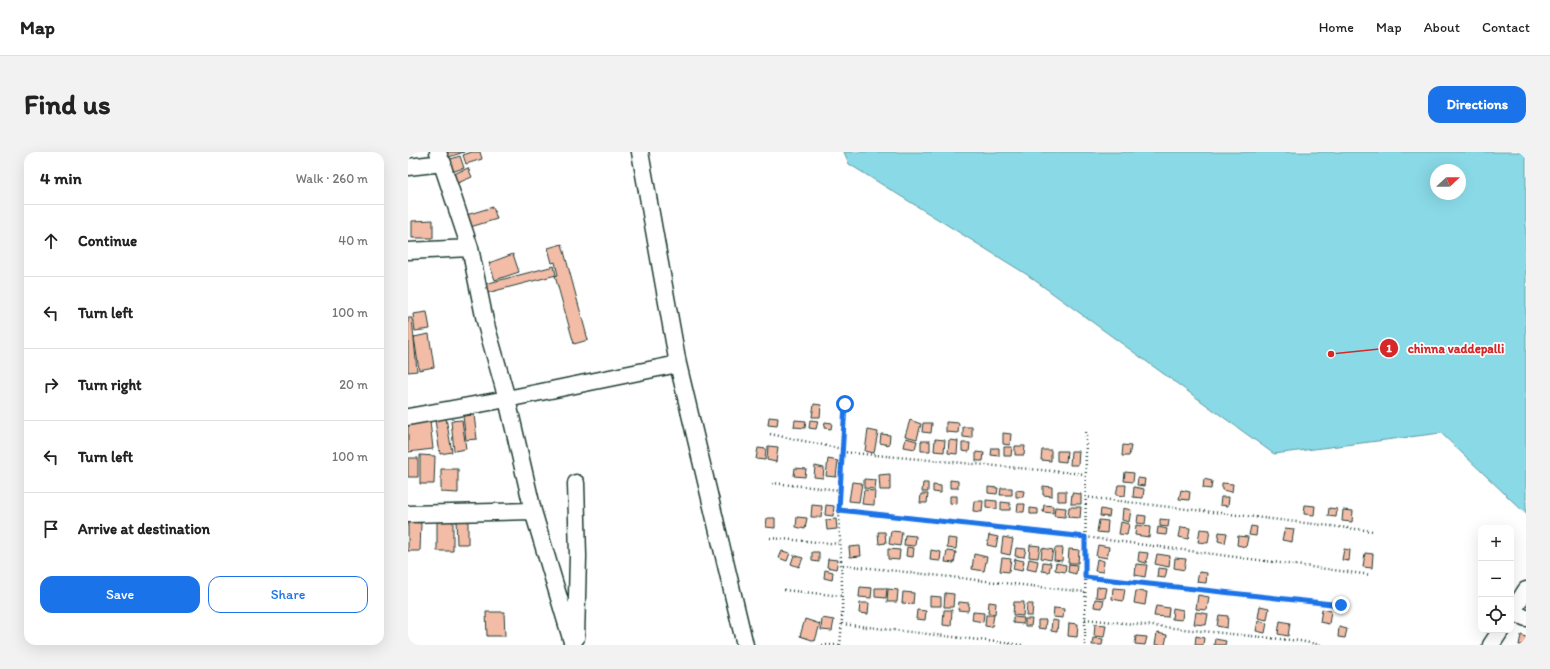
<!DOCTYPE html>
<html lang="en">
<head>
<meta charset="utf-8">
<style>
  :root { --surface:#fff; --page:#f2f2f2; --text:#222; --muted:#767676; --line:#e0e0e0; --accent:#1a73e8 }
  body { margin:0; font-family:Itim,sans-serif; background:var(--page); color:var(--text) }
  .controls { position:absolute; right:12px; bottom:12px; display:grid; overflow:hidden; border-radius:8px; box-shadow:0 4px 16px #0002 }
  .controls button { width:36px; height:36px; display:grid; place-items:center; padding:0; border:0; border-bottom:1px solid var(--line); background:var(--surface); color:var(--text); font:20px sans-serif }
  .compass { position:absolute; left:1022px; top:12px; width:36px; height:36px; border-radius:50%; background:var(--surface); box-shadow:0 4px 16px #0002; rotate:68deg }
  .stop { position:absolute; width:12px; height:12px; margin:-9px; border:3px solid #1a73e8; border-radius:50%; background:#fff }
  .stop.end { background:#1a73e8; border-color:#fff; box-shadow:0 1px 4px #0008 }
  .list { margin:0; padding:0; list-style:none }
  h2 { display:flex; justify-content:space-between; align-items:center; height:52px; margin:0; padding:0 16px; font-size:17px }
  h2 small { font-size:13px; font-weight:400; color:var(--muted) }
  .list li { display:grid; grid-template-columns:26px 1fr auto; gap:12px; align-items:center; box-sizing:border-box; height:72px; padding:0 16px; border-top:1px solid var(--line) }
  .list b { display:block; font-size:15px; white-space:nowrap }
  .list em { font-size:13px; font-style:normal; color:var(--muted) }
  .actions { display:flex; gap:8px; padding:12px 16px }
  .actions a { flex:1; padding:9px 0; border:1px solid var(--accent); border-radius:12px; text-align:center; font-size:14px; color:var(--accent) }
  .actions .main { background:var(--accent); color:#fff }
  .icon { flex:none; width:22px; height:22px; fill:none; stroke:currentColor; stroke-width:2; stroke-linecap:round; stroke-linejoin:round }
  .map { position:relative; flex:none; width:1118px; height:493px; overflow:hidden; border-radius:12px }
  header { display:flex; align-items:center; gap:24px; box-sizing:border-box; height:56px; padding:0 20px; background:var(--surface); border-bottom:1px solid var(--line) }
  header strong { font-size:19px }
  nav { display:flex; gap:22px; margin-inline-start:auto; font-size:14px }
  .intro { display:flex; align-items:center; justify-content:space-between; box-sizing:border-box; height:96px; padding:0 24px }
  h1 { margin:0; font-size:28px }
  .button { padding:10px 18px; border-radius:12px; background:var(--accent); color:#fff; font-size:14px; font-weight:700 }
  main { display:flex; gap:24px; padding:0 24px }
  aside { flex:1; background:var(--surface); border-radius:12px; box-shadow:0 4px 16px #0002 }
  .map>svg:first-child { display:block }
</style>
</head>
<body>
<header>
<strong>Map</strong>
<nav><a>Home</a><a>Map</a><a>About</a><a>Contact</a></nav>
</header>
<div class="intro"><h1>Find us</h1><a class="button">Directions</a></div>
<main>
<aside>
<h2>4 min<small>Walk · 260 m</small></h2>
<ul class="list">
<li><svg class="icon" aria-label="ahead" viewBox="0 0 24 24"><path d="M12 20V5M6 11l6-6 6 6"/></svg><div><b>Continue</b></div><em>40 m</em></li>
<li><svg class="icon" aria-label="left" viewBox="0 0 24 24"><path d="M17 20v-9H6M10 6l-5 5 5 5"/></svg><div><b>Turn left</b></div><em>100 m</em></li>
<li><svg class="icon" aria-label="right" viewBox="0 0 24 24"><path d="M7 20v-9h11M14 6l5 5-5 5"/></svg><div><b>Turn right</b></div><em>20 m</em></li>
<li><svg class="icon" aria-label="left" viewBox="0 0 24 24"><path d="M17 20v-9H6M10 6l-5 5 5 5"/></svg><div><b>Turn left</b></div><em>100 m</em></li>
<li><svg class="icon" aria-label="arrive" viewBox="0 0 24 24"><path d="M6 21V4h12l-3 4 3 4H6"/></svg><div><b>Arrive at destination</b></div></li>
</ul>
<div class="actions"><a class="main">Save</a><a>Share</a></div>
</aside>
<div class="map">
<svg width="1118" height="493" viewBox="0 0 1118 493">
  <rect width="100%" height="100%" fill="#fff"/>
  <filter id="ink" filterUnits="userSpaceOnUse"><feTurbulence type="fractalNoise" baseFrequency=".025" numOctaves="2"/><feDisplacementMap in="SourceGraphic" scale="8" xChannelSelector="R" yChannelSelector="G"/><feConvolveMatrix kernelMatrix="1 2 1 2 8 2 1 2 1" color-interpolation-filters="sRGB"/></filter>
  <g filter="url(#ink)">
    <path fill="#8ad9e7" stroke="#5f9b9f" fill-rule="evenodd" d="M436 0H1118V362L1033 281 866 302 618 122 441 12ZM1028 18H1052V42H1028Z"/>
    <path fill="#f3bca7" stroke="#1f3d34" d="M37 0H56L38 6Z
      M64 0H72L74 7 58 12 55 3Z
      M52 4 56 16 40 21 37 9Z
      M60 16 64 25 45 33 41 24Z
      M85 55 89 67 59 76 55 64Z
      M25 68V86H4V69Z
      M154 92 180 188 166 192 147 124 150 123 147 110 144 111 140 96Z
      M105 102 111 120 87 128 81 111Z
      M146 114 148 123 79 141 77 132Z
      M19 160 22 177 7 179 5 162Z
      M0 166H4L9 219 0 220Z
      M21 182 26 215 11 218 6 185Z
      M406 252 413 253 412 265H404Z
      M66 263 69 287 58 288 55 264Z
      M361 265 370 266 369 274 360 273Z
      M38 266 44 300 32 302 27 268Z
      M54 268 58 297 46 299 43 269Z
      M387 268 398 269 397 276 386 275Z
      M402 268 410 269 408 277 401 276Z
      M502 268 513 272 509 287 497 284Z
      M22 269 25 297 0 300V272Z
      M417 270 424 271 423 277 416 276Z
      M538 270 551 271 550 281 538 280Z
      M515 271H524L523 281 514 280Z
      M555 275H564V286L555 285Z
      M460 278 470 280 466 301 457 299Z
      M595 281 603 282 602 293 595 292Z
      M473 282 482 283 481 293 472 291Z
      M498 286 509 289 507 297 496 295Z
      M527 287 537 288 536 300 526 299Z
      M541 288 550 289 549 302 540 301Z
      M513 289H522V299H513Z
      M554 291H562L561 300 554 299Z
      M715 293 723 294 721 304H714Z
      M360 294 370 295 368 310 359 308Z
      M607 294H617L616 303H607Z
      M596 295H604L603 304H596Z
      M350 296 358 297 357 308 348 307Z
      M584 296H591V304L583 303Z
      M634 298H643V309L633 308Z
      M649 299H659L658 310 649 309Z
      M663 299H671L670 313H662Z
      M568 300 576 301 575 309H568Z
      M12 303 27 304 26 332H12Z
      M0 306H10V325H0Z
      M420 307 430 309 428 325 418 324Z
      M407 314 416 316 415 326 406 325Z
      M387 316 398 317 397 325 386 324Z
      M33 317H50V341L33 340Z
      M717 320 726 321 725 330 716 329Z
      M482 322V338H472L471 323Z
      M730 326 737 327 736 334 729 333Z
      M456 327 468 328 467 337 456 336Z
      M796 327 804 329 803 337 795 336Z
      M542 328 550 329V336H542Z
      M444 330 454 331 451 350 441 349Z
      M515 331H520V340H514Z
      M814 331 825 332 824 340 814 338Z
      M525 333 533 334V341L525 340Z
      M710 333H718L717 344 708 343Z
      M635 334 644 335V344L635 343Z
      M580 335 590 336 589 342 580 341Z
      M726 335 736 337 735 346 725 345Z
      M593 336H604V343H592Z
      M456 338 467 339 466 353 454 352Z
      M608 338 616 339 615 345H608Z
      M773 338 782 340 781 348 771 347Z
      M650 339H658V349H650Z
      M664 341 673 342V352H663Z
      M513 342H520L519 351H512Z
      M542 344H549V352L542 351Z
      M813 345H821L820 354 812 353Z
      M578 348 589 349V357L578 356Z
      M566 349H575L574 360 565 359Z
      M593 350 602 351V358H593Z
      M610 352H617L616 360H609Z
      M404 353 414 354 413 365H403Z
      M418 353 426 354 425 364 417 363Z
      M636 353 645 354V361L635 360Z
      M897 353 907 354 906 363 896 362Z
      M647 355 658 356 657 365 646 364Z
      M661 355H673L672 366 660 365Z
      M622 356 630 357V362H622Z
      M715 356 723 358 721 370 714 368Z
      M921 356 929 357 928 365 920 364Z
      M693 357 702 359 701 365 692 364Z
      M935 358 945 359 944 370 934 369Z
      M730 363 738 364 737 372 729 371Z
      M389 365 399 366 397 377 388 375Z
      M359 366H367V376L358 375Z
      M48 367H60V392H49Z
      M428 367 429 377 419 378 418 368Z
      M752 367 761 368 760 375 752 374Z
      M691 368 700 369 699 381 689 380Z
      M45 369V399H29V370Z
      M0 370 13 371 12 399H0Z
      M713 370 721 372 719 383 711 382Z
      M728 373 742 375 741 385 727 383Z
      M843 374 849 375 848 384 841 383Z
      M750 375 759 377 758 383 749 382Z
      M773 375 782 376 780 387 771 385Z
      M877 376 886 377 884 390 874 388Z
      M792 377 802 378 800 391 790 390Z
      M483 379 494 380 492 394 481 392Z
      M470 380H477L478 391 471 392Z
      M811 380 819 381 817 391 810 389Z
      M497 383 508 384 507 394 496 393Z
      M581 383 590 385 588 395 579 393Z
      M830 384 840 385 838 395 829 393Z
      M595 385 605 387 602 403 593 401Z
      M540 386 549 387 548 397 539 396Z
      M622 393 632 394 630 406 621 405Z
      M690 393 701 395 699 406 688 404Z
      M452 394 453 404 442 405 441 395Z
      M499 395 506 396 505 405 498 404Z
      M608 396 618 397 616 405 607 404Z
      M634 396 645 398 643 408 633 406Z
      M647 396H655L654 409 646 408Z
      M480 397 492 398 491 408 480 407Z
      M661 397 671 398 670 411H660Z
      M936 397 942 398 941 409 934 408Z
      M523 398 533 400 532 409 522 408Z
      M374 399 382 401 379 409 371 406Z
      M539 399 548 400 546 411 537 410Z
      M404 400H411V410L404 409Z
      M731 400 740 401 738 411 730 409Z
      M957 401 965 402 964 416 955 415Z
      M566 402 579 405 576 419 564 417Z
      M749 402 762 404 761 415 747 412Z
      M386 403 395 406 391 415 383 412Z
      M594 406 603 407 601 420 592 419Z
      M767 406 778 407 776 418 766 416Z
      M420 407 430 408 428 417 419 415Z
      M607 407 616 409 614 419 605 417Z
      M621 407 630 409 628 419 619 417Z
      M689 407 696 409 695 420 687 419Z
      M635 410 643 411 641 420 634 419Z
      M648 411 658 413 657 420 647 418Z
      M661 412 669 413 668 422 660 420Z
      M728 412 739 413 737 425 727 423Z
      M750 416 759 417 757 426 749 425Z
      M417 418 425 420 424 428 416 426Z
      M791 420 799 421 798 431 789 430Z
      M452 435 464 436 463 446 451 445Z
      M689 435 699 436 697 446 688 445Z
      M467 436H479L478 446 467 445Z
      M705 436 717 437 715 449 704 447Z
      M480 437 490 438 489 450H479Z
      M728 439 739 440 737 453 726 451Z
      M495 440 506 441 505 452 494 451Z
      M537 441 546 442 545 455H536Z
      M790 443 801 445 799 458 788 457Z
      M522 444 533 445V454H522Z
      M687 447 696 448 694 456 686 455Z
      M551 450 561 451 560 459 550 458Z
      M581 450 588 451 587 462 580 461Z
      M606 450H616L615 464 605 463Z
      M452 451H461L460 462 451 461Z
      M619 452H625L624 464H618Z
      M748 454 761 456 760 465 746 464Z
      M852 454 861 456 859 468 850 466Z
      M646 456 656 457 655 466 645 465Z
      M765 456 775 458 774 468 764 467Z
      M914 457 923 459 921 472 912 470Z
      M509 458 518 459 517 468 508 467Z
      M536 458H544L543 474 535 473Z
      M78 460H96L97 484H79Z
      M565 460 576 461 575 470 564 468Z
      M788 460 800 462 798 473 786 472Z
      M578 463H586L584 475 577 474Z
      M811 463 820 464 819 476 809 474Z
      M605 465 616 466 615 472 605 471Z
      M414 466 426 468 424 479 413 478Z
      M397 467 412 472 407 489 392 484Z
      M617 467H624L623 474H617Z
      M630 468H638L637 477 630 476Z
      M644 468 650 469 649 480 643 479Z
      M850 469 859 471 857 481 848 479Z
      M872 469 882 471 880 484 870 482Z
      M661 471 670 472 669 485 660 484Z
      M687 472 698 473 696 485 686 484Z
      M931 475 939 477 937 486 930 485Z
      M749 481 759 483 757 493H747Z
      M1113 483 1118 485V493H1111Z
      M728 484 739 485 737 493 727 492Z
      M788 484 796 486 795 493H787Z
      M685 486 695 487 694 493H684Z
      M807 487 818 489 817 493H806Z"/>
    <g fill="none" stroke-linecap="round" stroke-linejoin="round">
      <g stroke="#1f3d34" stroke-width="19">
        <path id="minor" d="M30 0 62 96 77 169 99 247 125 359 165 493
          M232 0 270 212 337 493
          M0 15 35 11
          M0 99 62 96
          M0 265 99 247 270 212
          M168 331 170 404 168 486
          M0 362 125 359
          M1104 460 1118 466
          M1103 462 1118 438
          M1083 493 1093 478"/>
      </g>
      <path stroke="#1f3d34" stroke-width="2.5" stroke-dasharray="1 3" stroke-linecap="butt" d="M362 282 434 297
        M434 300 677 322
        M364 331 432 338
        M677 345 965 379
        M431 358 677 385 963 423
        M362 386 433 392
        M435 413 677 440
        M677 425 933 453
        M376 438 434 444
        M677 467 892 489 913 493
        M434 472 614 493
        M414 493H432
        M432 493C437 448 432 404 431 359 431 323 435 287 437 252
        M677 493 678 277"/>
      <use href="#minor" stroke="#fff" stroke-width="16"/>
    </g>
  </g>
  <g fill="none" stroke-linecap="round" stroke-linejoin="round" filter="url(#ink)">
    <path stroke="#1a73e8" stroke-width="5" d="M437 252 431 358 677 385V425L933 453"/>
  </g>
  <path fill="none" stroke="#d62828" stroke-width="1.5" d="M923 202L981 196"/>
  <g fill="#d62828" stroke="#fff" stroke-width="1.5">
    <circle cx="923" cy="202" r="4"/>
    <circle cx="981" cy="196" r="10"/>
  </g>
  <g font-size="12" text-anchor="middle" font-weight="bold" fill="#fff">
    <text x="981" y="200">1</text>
  </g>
  <g font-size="13" text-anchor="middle" font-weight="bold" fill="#d62828" stroke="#fff" stroke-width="3.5" stroke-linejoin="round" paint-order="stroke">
    <text x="1048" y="201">chinna vaddepalli</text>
  </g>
</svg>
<div class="controls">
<button>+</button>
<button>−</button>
<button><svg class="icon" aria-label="locate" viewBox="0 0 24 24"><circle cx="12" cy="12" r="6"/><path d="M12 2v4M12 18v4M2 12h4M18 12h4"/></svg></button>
</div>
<svg class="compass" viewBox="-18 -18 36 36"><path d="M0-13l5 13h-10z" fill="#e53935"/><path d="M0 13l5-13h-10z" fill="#767676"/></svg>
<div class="stop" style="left:437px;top:252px"></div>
<div class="stop end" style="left:933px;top:453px"></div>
</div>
</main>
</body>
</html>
